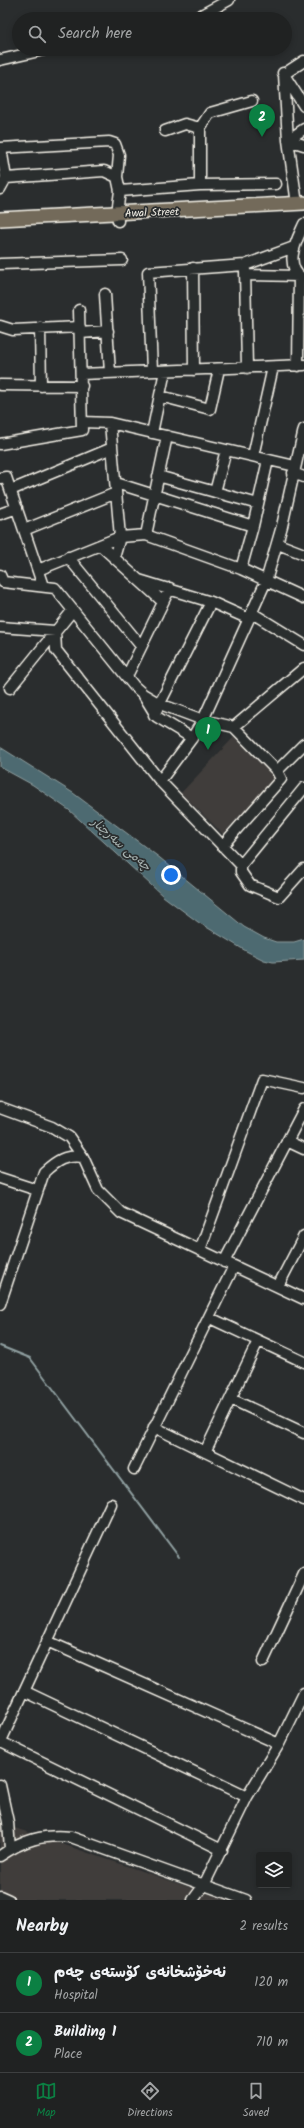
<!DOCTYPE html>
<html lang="en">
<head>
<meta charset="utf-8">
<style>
  :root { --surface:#202222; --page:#282a2a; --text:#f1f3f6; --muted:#a2a4a5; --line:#3d3f40; --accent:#0b8043 }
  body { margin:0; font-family:Kalam,"Playpen Sans Arabic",sans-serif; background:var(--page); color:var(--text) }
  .controls { position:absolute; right:12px; bottom:12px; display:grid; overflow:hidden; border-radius:4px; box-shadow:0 2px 6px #0003 }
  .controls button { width:36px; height:36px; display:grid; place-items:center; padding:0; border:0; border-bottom:1px solid var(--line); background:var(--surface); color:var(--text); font:20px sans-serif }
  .you { position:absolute; left:171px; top:875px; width:14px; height:14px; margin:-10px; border:3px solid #fff; border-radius:50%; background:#1a73e8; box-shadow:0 0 0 6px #1a73e833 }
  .badge { display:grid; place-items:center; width:26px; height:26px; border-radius:50%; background:var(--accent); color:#fff; font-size:13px; font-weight:700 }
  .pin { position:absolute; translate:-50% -33px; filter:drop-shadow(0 1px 2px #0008) }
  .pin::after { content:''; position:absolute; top:21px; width:14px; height:12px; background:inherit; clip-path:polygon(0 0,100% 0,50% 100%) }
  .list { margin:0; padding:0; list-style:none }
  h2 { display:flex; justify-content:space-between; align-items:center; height:52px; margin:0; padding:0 16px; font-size:17px }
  h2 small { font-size:13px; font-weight:400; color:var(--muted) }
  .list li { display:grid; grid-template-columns:26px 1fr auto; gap:12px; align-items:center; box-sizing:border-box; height:60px; padding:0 16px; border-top:1px solid var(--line) }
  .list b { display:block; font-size:15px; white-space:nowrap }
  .list p { margin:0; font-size:13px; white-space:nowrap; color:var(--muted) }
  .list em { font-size:13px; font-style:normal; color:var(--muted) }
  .icon { flex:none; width:22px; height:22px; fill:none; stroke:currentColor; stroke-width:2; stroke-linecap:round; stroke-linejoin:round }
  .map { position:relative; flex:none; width:304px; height:1900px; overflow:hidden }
  .search { position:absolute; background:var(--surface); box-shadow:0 2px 6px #0003; left:12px; right:12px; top:12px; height:44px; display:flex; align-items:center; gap:10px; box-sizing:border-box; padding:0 14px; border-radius:22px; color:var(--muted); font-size:15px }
  .sheet { height:172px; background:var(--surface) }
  nav { display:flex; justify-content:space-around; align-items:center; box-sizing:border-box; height:56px; border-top:1px solid var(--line); background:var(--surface); font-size:11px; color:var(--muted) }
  nav a { display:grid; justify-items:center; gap:2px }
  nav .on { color:var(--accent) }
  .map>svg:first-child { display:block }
</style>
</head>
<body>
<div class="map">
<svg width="304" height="1900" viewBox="0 0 304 1900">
  <rect width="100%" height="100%" fill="#2a2d2e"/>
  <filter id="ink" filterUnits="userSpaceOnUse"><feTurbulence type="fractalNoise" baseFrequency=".025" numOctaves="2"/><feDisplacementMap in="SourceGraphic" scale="8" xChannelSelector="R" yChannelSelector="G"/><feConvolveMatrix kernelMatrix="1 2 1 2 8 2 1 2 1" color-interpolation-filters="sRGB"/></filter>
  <g filter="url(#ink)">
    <path fill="#403d3b" d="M234 737 275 778 223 834 181 793Z
      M0 1823 227 1900H0Z"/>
    <path fill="#4d6a71" stroke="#90a0a1" d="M0 747 73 793 160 858 244 927 264 938 276 942H294L304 939V960L273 962 264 960 246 951 198 922 163 896 69 810 33 785 0 767Z"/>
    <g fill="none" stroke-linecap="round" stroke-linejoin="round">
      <path stroke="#90a0a1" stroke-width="2" d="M0 1346 30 1358 179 1557"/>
      <g stroke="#f4f1e8" stroke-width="13">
        <path id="minor" d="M194 19 229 0
          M0 60 48 49
          M283 73 304 106
          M165 131 185 124 200 128
          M288 140 304 129
          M288 140 304 145
          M0 148 109 142 115 144 119 155 117 177
          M1 148 6 178
          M200 185V128L210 113 252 101
          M0 189 6 178 104 171 117 177 120 191 117 213 118 221
          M120 191 200 185 276 184
          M297 204 288 140 284 74 304 61
          M0 264 122 260
          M193 268 194 370
          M245 270 247 368
          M245 275 299 276 298 366
          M302 278C283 264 297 240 304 224
          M105 294 110 373
          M0 326 13 330 80 327
          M40 328 41 386
          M80 333 108 331
          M152 371 148 272 245 265 294 247
          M81 374 304 365
          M0 385 82 386
          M160 396 210 409 219 369
          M82 422 110 423 295 466
          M110 423 120 537 114 558
          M152 433 165 371
          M0 444 82 430 79 310
          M253 456 273 367
          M293 473 304 477
          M158 476 258 504
          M0 478 6 477 43 586
          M116 483 253 526
          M11 490 112 448
          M215 492 226 450
          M0 514 17 508
          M24 530 116 493
          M146 535 167 436
          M278 544 304 554
          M100 545 163 602
          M68 557 141 646
          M241 569 253 526 268 460
          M38 570 120 537 146 535 241 569 304 598
          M0 575 3 582 55 588 134 686 143 694 160 704 203 720 234 727 304 668
          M139 580 211 602 249 619
          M252 613 304 645
          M0 627 55 631 56 650 160 781 241 865 304 788
          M127 676 170 588
          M10 688 73 610
          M143 694 157 717 192 738
          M154 715 211 602
          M277 771 304 744
          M160 781 192 738 203 720 266 581 282 526 304 429
          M222 846 281 779 277 771 234 727
          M241 865V872L250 885 279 897 304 869
          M0 1108 52 1127 69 1137 83 1157 98 1190 121 1213 304 1299
          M287 1141 304 1149
          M0 1178 37 1190
          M200 1250 262 1079 304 1088
          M224 1262 304 1109
          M278 1286 304 1236
          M0 1304 44 1172C57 1160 65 1155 83 1157
          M210 1318 304 1362
          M231 1399 304 1433
          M154 1427 304 1500
          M205 1452 258 1341
          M134 1469 234 1266
          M47 1641 279 1744
          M263 1662 304 1574
          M24 1691 247 1797
          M1 1742 222 1850
          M0 1743 111 1504
          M0 1785 8 1822 10 1849
          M0 1856C23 1840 43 1834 71 1837L246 1900
          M0 1896 9 1900
          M193 1900 204 1885 247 1797 279 1744 304 1693"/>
      </g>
      <g stroke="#f4f1e8" stroke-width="16">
        <path id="major" d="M0 219 304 203"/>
      </g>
      <use href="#minor" stroke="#2a2d2e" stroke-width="10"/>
      <use href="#major" stroke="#736b5a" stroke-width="13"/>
    </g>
  </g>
  <g text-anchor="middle" stroke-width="3.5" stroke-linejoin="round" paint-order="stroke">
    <g font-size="11" fill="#f4f1e8" stroke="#2a2d2e">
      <text transform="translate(152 212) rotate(-2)" y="4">Awal Street</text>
    </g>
    <g font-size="12" font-style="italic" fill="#a9b4b2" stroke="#2a2d2e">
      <text transform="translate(121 844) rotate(41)" y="4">چەمی سەرچنار</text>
    </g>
  </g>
</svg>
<div class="controls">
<button><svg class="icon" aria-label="layers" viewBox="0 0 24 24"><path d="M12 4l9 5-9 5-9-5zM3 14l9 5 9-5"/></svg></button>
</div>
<div class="you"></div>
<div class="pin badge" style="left:208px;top:750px">1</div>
<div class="pin badge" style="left:262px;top:137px">2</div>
<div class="search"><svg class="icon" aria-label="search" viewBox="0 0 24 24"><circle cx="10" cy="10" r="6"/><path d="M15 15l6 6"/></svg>Search here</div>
</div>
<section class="sheet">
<h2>Nearby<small>2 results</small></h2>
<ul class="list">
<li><span class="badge">1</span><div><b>نەخۆشخانەی کۆستەی چەم</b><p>Hospital</p></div><em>120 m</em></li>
<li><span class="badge">2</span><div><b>Building 1</b><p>Place</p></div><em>710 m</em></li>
</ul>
</section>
<nav>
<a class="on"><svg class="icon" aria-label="map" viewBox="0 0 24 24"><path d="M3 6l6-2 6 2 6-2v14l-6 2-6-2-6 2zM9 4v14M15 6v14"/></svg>Map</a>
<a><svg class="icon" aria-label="directions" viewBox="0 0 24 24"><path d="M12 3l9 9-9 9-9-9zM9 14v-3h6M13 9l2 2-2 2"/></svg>Directions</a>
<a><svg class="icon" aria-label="saved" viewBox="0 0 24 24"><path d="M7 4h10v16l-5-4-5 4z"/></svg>Saved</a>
</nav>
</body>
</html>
